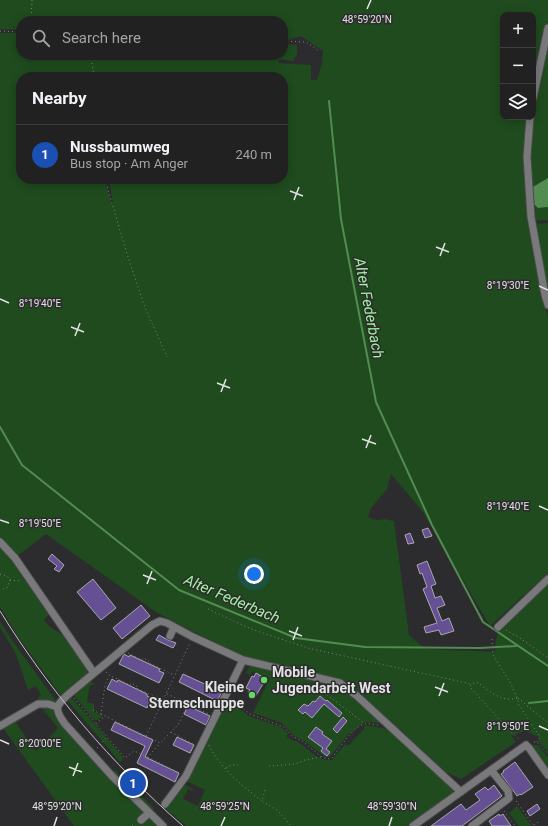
<!DOCTYPE html>
<html lang="en">
<head>
<meta charset="utf-8">
<style>
  :root { --surface:#212122; --page:#29292a; --text:#f1f3f6; --muted:#a2a3a5; --line:#3e3e40; --accent:#67d465 }
  body { margin:0; font-family:Roboto,sans-serif; background:var(--page); color:var(--text) }
  .controls { position:absolute; right:12px; top:12px; display:grid; overflow:hidden; border-radius:8px; box-shadow:0 2px 10px #0003 }
  .controls button { width:36px; height:36px; display:grid; place-items:center; padding:0; border:0; border-bottom:1px solid var(--line); background:var(--surface); color:var(--text); font:20px sans-serif }
  .you { position:absolute; left:254px; top:574px; width:14px; height:14px; margin:-10px; border:3px solid #fff; border-radius:50%; background:#1a73e8; box-shadow:0 0 0 6px #1a73e833 }
  .badge { display:grid; place-items:center; width:26px; height:26px; border-radius:50%; background:var(--accent); color:#fff; font-size:13px; font-weight:700 }
  .pin { position:absolute; translate:-50% -50%; border:2px solid #fff; box-shadow:0 1px 4px #0006 }
  .list { margin:0; padding:0; list-style:none }
  h2 { display:flex; justify-content:space-between; align-items:center; height:52px; margin:0; padding:0 16px; font-size:17px }
  h2 small { font-size:13px; font-weight:400; color:var(--muted) }
  .list li { display:grid; grid-template-columns:26px 1fr auto; gap:12px; align-items:center; box-sizing:border-box; height:60px; padding:0 16px; border-top:1px solid var(--line) }
  .list b { display:block; font-size:15px; white-space:nowrap }
  .list p { margin:0; font-size:13px; white-space:nowrap; color:var(--muted) }
  .list em { font-size:13px; font-style:normal; color:var(--muted) }
  .icon { flex:none; width:22px; height:22px; fill:none; stroke:currentColor; stroke-width:2; stroke-linecap:round; stroke-linejoin:round }
  .map { position:relative; flex:none; width:548px; height:826px; overflow:hidden }
  .search { position:absolute; background:var(--surface); box-shadow:0 2px 10px #0003; left:16px; top:16px; width:272px; height:44px; display:flex; align-items:center; gap:10px; box-sizing:border-box; padding:0 14px; border-radius:16px; color:var(--muted); font-size:15px }
  .panel { position:absolute; background:var(--surface); box-shadow:0 2px 10px #0003; left:16px; top:72px; width:272px; height:112px; border-radius:16px }
  .map>svg:first-child { display:block }
</style>
</head>
<body>
<div class="map">
<svg width="548" height="826" viewBox="0 0 548 826">
  <rect width="100%" height="100%" fill="#2c2c2e"/>
  <path fill="#1f4b1e" fill-rule="evenodd" d="M0 0H548V178L531 188 538 208 548 207V220L527 221 542 295 548 317V573L490 626 423 512 391 474 387 489 371 508 368 517C374 520 379 521 384 519L394 521 409 635 425 649 495 652 496 639 500 629 548 583V752L539 742V737L525 731 511 736 516 742 461 779 446 772 352 686 342 679 244 658 156 612 46 534 16 557 0 539V33H21V55H283V44L297 45V54L293 61 279 59V63L311 65V80H317L322 64 323 51 301 36 287 40H283V21H21V30L0 29ZM503 15H533V117H503ZM21 77H283V179H109L113 204 111 203 105 179H21Z
    M548 223V292L535 224Z
    M0 546 13 560 24 580 33 588 49 610V615L44 619C49 630 61 631 68 640 75 648 81 659 87 669V674L61 696 19 638 0 607Z
    M0 622 14 643 56 701 55 703 41 702 38 698 41 695 36 686 28 690 16 654 0 627Z
    M251 664 338 684 386 724 366 722 362 724 350 734 349 733 330 757H325L303 740 293 735 282 723 253 713 269 680 252 671 250 675 246 673Z
    M91 681 95 685H90L87 702 94 704V712L102 716 98 720H94L75 697V694Z
    M71 699H73L122 756 123 759 120 762 68 701Z
    M229 700 249 716 281 727 288 733 287 737C292 741 294 740 298 742 309 749 318 762 332 760L345 744 348 746 364 729V726H372L391 730 454 789V791L407 826H186L165 808 185 785 193 789 192 791 188 789 183 799 198 806 205 790 187 781 225 702Z
    M46 706C57 711 61 724 69 733 94 761 118 788 145 813L147 817 159 826H74L3 728 20 717 21 719 16 723 36 751 58 728 42 708 36 709 31 713 30 712 37 707Z
    M529 745H538L548 757V771Z
    M98 755 113 771 115 770 154 808 152 810 149 809 97 756Z
    M517 806 532 826H519L509 813Z"/>
  <path fill="#528c50" d="M548 178V207L538 208 532 202 531 188Z"/>
  <g fill="none" stroke-linecap="round" stroke-linejoin="round">
    <path stroke="#528c50" stroke-width="2" d="M329 101 341 219 376 402 432 525 483 622 548 666
      M0 427 22 465 179 590 296 638 365 647 480 648 516 646
      M529 703 548 701"/>
  </g>
  <path fill="#665094" stroke="#a8a7aa" d="M428 528 432 536 425 538 422 530Z
    M410 533 414 543 408 544 405 535Z
    M52 554 64 565 59 572 54 569 57 566 48 559Z
    M427 561 436 584 431 586 435 598 441 596 445 605 437 608 442 621 449 618 454 631 441 635 439 630 426 633 424 627 437 623 423 589 427 587 422 573 420 574 417 565Z
    M93 579 116 608 101 620 77 592Z
    M141 605 150 616 122 639 113 628Z
    M159 635 168 640 176 643 173 648 156 640Z
    M124 654 129 657 130 655 160 669 159 671 164 673 159 683 119 664Z
    M256 673 266 679 255 697 248 693 250 690 246 688 252 676 254 677Z
    M183 674 222 692 217 701 179 682Z
    M112 679 117 682 118 680 147 694V696L151 698 147 708 107 689Z
    M320 696 326 701 327 700 342 713 339 717 324 704 312 718 305 712 303 714 298 710 304 704 308 706 313 701 315 702Z
    M188 706 210 716 206 725 184 714Z
    M343 717 347 721 337 733 333 729Z
    M115 722 153 740 145 757 179 773 175 782 137 763 145 746 111 730Z
    M316 727 323 732 322 734 332 741 326 749 330 752 327 756 321 751 323 748 308 737Z
    M177 737 194 745 190 753 173 745Z
    M515 762 533 787 521 795 520 794 517 796 501 774 504 772 503 771Z
    M494 785 502 796 462 826H431L461 804 466 810 480 800 475 794 485 787 488 790Z
    M537 804 540 809 530 816 527 811Z
    M499 814 500 816 503 814 511 826H492L489 821Z"/>
  <g fill="none" stroke-linecap="round" stroke-linejoin="round">
    <g stroke="#4a4a4b" stroke-width="9">
      <path id="minor" d="M533 98 548 28
        M530 117 527 157 531 217 545 295 548 305
        M0 542 15 558 94 673
        M498 627 548 579
        M170 636 174 627
        M0 726 38 704H48L57 707
        M165 804 186 776 243 660
        M141 820 149 813
        M163 826 112 776 65 724C53 708 56 705 70 693L152 625 160 621 167 623 193 637 243 660 340 683 357 696 461 792
        M413 826 526 745 529 748 548 775
        M472 826 509 798 508 791 491 770"/>
    </g>
    <path stroke="#7f7f80" stroke-width="1" stroke-dasharray="1 3" stroke-linecap="butt" d="M31 21 32 0
      M0 31 21 32
      M283 41 306 42 319 51
      M91 55 94 77
      M106 179 108 190 127 254 144 305 167 357
      M0 574 7 576 10 580 7 588 0 590
      M10 580 18 581 21 579
      M208 609 251 629 308 648 471 684
      M506 630 520 638 548 658
      M492 639 493 655 511 684 517 698 519 705 540 737 537 742
      M128 653 142 660 143 658 149 661 148 662 174 675
      M106 672 109 675 130 685 131 683 137 686 136 688 163 700
      M314 685 364 723
      M237 686 253 694 254 692
      M167 694 209 714
      M74 698 107 737
      M517 698C502 703 489 691 477 682L471 684 470 687 510 731 520 740
      M518 698 548 723
      M231 699 250 714 284 727 292 736 302 741 322 757 327 759 332 758C339 749 354 725 365 724 369 723 374 725 378 725
      M93 710 101 714 105 685 109 676
      M101 714 160 743 178 725 188 704
      M96 724 104 717
      M171 732 193 744
      M146 736 190 643
      M534 742H537L548 754
      M209 745C220 768 242 786 262 801
      M97 748 107 737 125 758 134 751 148 757 160 743
      M148 757 179 773
      M269 766 295 764 305 760 321 757
      M226 768 232 765H238
      M265 790 262 801 277 810 291 826
      M516 801 534 826
      M504 811 515 826
      M534 825 540 821
      M132 826 135 824"/>
    <use href="#minor" stroke="#79787b" stroke-width="7"/>
    <path stroke="#c3c3c4" stroke-width="1" d="M0 611C50 692 111 763 183 826"/>
  </g>
  <path fill="none" stroke="#e2e2e3" stroke-width="1.5" d="M367 9 371 0M290 191 303 196M294 200 299 187M436 247 449 252M440 256 445 243M539 286 548 290M0 299 9 303M71 327 84 332M75 336 80 323M217 383 230 388M221 392 226 379M362 439 376 444M366 448 371 435M539 506 548 510M0 520 9 523M143 575 156 580M147 584 152 571M289 631 302 636M293 640 298 627M435 687 448 692M439 696 444 683M539 726 548 730M0 740 9 744M69 767 82 772M73 776 78 763M54 826 57 817M221 826 225 817M389 826 392 817"/>
  <g fill="#67d465" stroke="#2c2c2e" stroke-width="1.5">
    <circle cx="264" cy="680" r="4"/>
    <circle cx="252" cy="695" r="4"/>
  </g>
  <g text-anchor="middle" stroke-width="3" stroke-linejoin="round" paint-order="stroke">
    <g font-size="14" font-weight="bold" fill="#e2e2e3" stroke="#2c2c2e" text-anchor="start">
      <text x="272" y="677">Mobile<tspan x="272" dy="16">Jugendarbeit West</tspan></text>
      <text x="244" y="692" text-anchor="end">Kleine<tspan x="244" dy="16">Sternschnuppe</tspan></text>
    </g>
    <g font-size="15" font-style="italic" fill="#a1f19e" stroke="#2c2c2e">
      <text transform="translate(369 308) rotate(79)" y="5">Alter Federbach</text>
      <text transform="translate(232 599) rotate(23)" y="5">Alter Federbach</text>
    </g>
  </g>
  <g font-size="10" text-anchor="middle" fill="#e2e2e3" stroke="#2c2c2e" stroke-width="3" stroke-linejoin="round" paint-order="stroke">
    <text x="367" y="23">48°59'20"N</text>
    <text x="508" y="289">8°19'30"E</text>
    <text x="40" y="307">8°19'40"E</text>
    <text x="508" y="510">8°19'40"E</text>
    <text x="40" y="527">8°19'50"E</text>
    <text x="508" y="730">8°19'50"E</text>
    <text x="40" y="747">8°20'00"E</text>
    <text x="57" y="810">48°59'20"N</text>
    <text x="225" y="810">48°59'25"N</text>
    <text x="392" y="810">48°59'30"N</text>
  </g>
</svg>
<div class="controls">
<button>+</button>
<button>−</button>
<button><svg class="icon" aria-label="layers" viewBox="0 0 24 24"><path d="M12 4l9 5-9 5-9-5zM3 14l9 5 9-5"/></svg></button>
</div>
<div class="you"></div>
<div class="pin badge" style="left:133px;top:783px;background:#1a4fb4">1</div>
<div class="search"><svg class="icon" aria-label="search" viewBox="0 0 24 24"><circle cx="10" cy="10" r="6"/><path d="M15 15l6 6"/></svg>Search here</div>
<section class="panel">
<h2>Nearby<small></small></h2>
<ul class="list">
<li><span class="badge" style="background:#1a4fb4">1</span><div><b>Nussbaumweg</b><p>Bus stop · Am Anger</p></div><em>240 m</em></li>
</ul>
</section>
</div>
</body>
</html>
